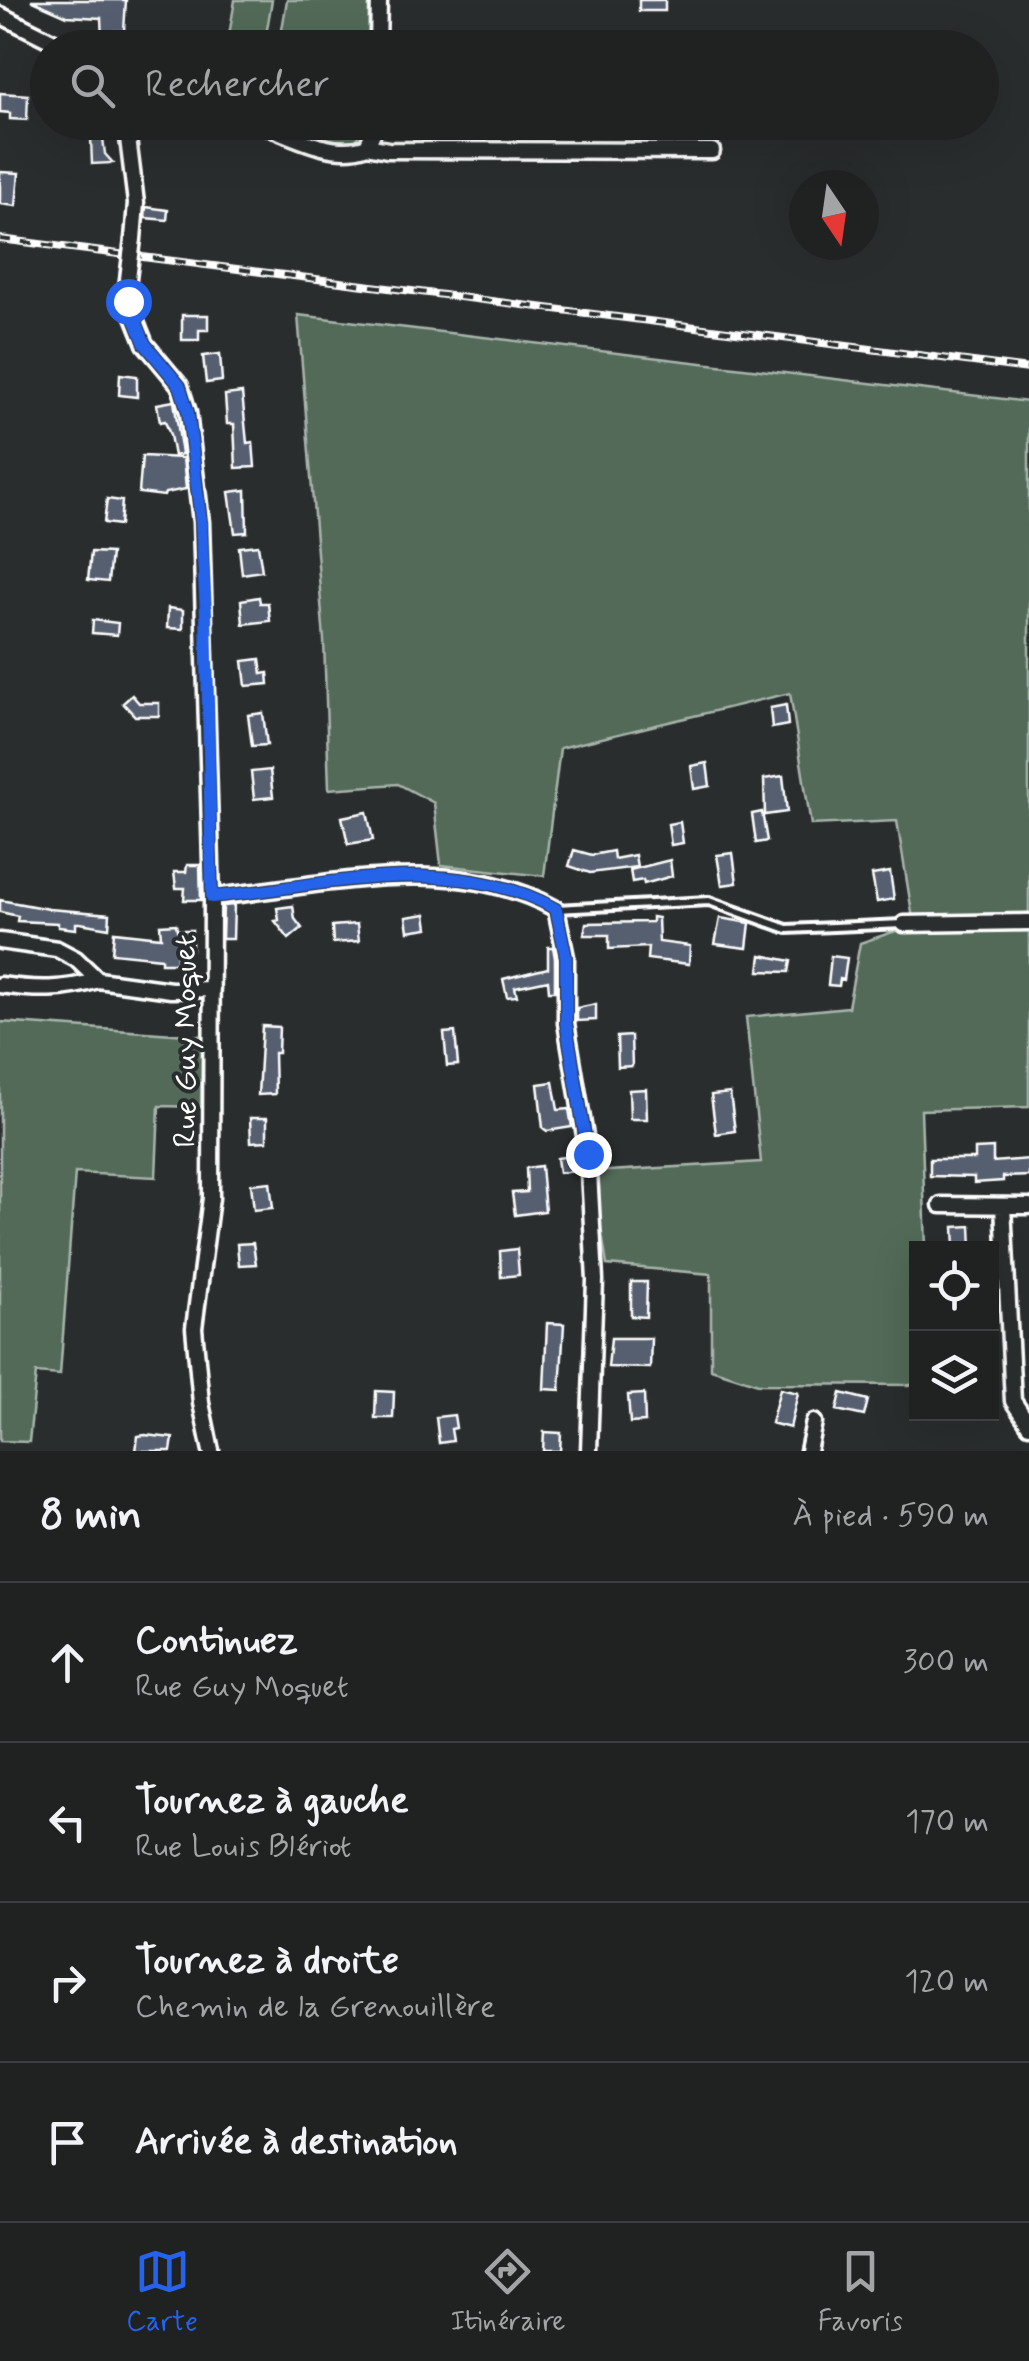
<!DOCTYPE html>
<html lang="fr">
<head>
<meta charset="utf-8">
<style>
  :root { --surface:#202222; --page:#282a2a; --text:#f1f3f6; --muted:#a2a4a5; --line:#3d3f40; --accent:#2563eb }
  body { margin:0; font-family:Mynerve,sans-serif; background:var(--page); color:var(--text) }
  .controls { position:absolute; right:30px; bottom:30px; display:grid; overflow:hidden; border-radius:0px; box-shadow:0 10px 40px #0002 }
  .controls button { width:90px; height:90px; display:grid; place-items:center; padding:0; border:0; border-bottom:2px solid var(--line); background:var(--surface); color:var(--text); font:50px sans-serif }
  .compass { position:absolute; left:789px; top:170px; width:90px; height:90px; border-radius:50%; background:var(--surface); box-shadow:0 10px 40px #0002; rotate:167deg }
  .stop { position:absolute; width:30px; height:30px; margin:-22px; border:8px solid #2563eb; border-radius:50%; background:#fff }
  .stop.end { background:#2563eb; border-color:#fff; box-shadow:0 2px 10px #0008 }
  .list { margin:0; padding:0; list-style:none }
  h2 { display:flex; justify-content:space-between; align-items:center; height:130px; margin:0; padding:0 40px; font-size:42px }
  h2 small { font-size:32px; font-weight:400; color:var(--muted) }
  .list li { display:grid; grid-template-columns:65px 1fr auto; gap:30px; align-items:center; box-sizing:border-box; height:160px; padding:0 40px; border-top:2px solid var(--line) }
  .list b { display:block; font-size:38px; white-space:nowrap }
  .list p { margin:0; font-size:32px; white-space:nowrap; color:var(--muted) }
  .list em { font-size:32px; font-style:normal; color:var(--muted) }
  .icon { flex:none; width:55px; height:55px; fill:none; stroke:currentColor; stroke-width:2; stroke-linecap:round; stroke-linejoin:round }
  .map { position:relative; flex:none; width:1029px; height:1451px; overflow:hidden }
  .search { position:absolute; background:var(--surface); box-shadow:0 10px 40px #0002; left:30px; right:30px; top:30px; height:110px; display:flex; align-items:center; gap:25px; box-sizing:border-box; padding:0 35px; border-radius:55px; color:var(--muted); font-size:38px }
  .sheet { height:770px; background:var(--surface) }
  nav { display:flex; justify-content:space-around; align-items:center; box-sizing:border-box; height:140px; border-top:2px solid var(--line); background:var(--surface); font-size:28px; color:var(--muted) }
  nav a { display:grid; justify-items:center; gap:5px }
  nav .on { color:var(--accent) }
  .map>svg:first-child { display:block }
</style>
</head>
<body>
<div class="map">
<svg width="1029" height="1451" viewBox="0 0 1029 1451">
  <rect width="100%" height="100%" fill="#2a2d2e"/>
  <filter id="ink" filterUnits="userSpaceOnUse"><feTurbulence type="fractalNoise" baseFrequency=".01" numOctaves="2"/><feDisplacementMap in="SourceGraphic" scale="20" xChannelSelector="R" yChannelSelector="G"/><feConvolveMatrix kernelMatrix="1 2 1 2 8 2 1 2 1" color-interpolation-filters="sRGB"/></filter>
  <g filter="url(#ink)">
    <path fill="#526b58" stroke="#a8b5ac" stroke-width="2.5" d="M235 0H272L264 47H227Z
      M287 0H369L368 47H279Z
      M284 123H363L357 140 332 141Z
      M298 315 1029 402V1107L921 1110 926 1248H916V1385L758 1384 711 1369V1274L607 1265 592 1172 761 1162 746 1017 848 1007 860 943 914 925 897 821 811 825 790 693 560 748 544 876 441 865 434 803 398 784 329 789 324 640Z
      M0 1022 202 1036 201 1107 159 1106 156 1177 75 1173 60 1375 36 1373 29 1442 0 1441Z"/>
    <path fill="#565e6f" stroke="#fff" stroke-width="2.5" d="M31 0H126L124 31H115V39H102L101 18 67 16Z
      M639 0H665V11H639Z
      M0 93 28 95 27 120 10 119V113L0 112Z
      M91 138H103L105 154 113 163 92 164Z
      M0 172 19 173 16 206 0 204Z
      M146 207 168 210 167 220 145 218Z
      M182 315H208V330H199V340H182Z
      M220 354 222 381 206 383 203 356Z
      M120 374 137 376V397L119 395Z
      M242 393 247 443 253 442 255 467 236 468 234 424H227L225 395Z
      M174 401 182 454 174 456 170 435 165 421 160 422 157 404Z
      M142 456 183 458 186 489 165 493 164 496 139 493Z
      M246 490 247 532 235 533 229 492Z
      M107 499 122 501 120 525 104 523Z
      M258 545 262 571 242 574 239 547Z
      M91 552 111 553 108 582 88 580Z
      M259 597 260 603H268L270 621 243 624 241 600Z
      M168 608 183 610V629L167 628Z
      M93 620 118 623 117 635 92 633Z
      M260 659 262 674 268 673 269 684 246 686 243 661Z
      M132 695 139 703H159V716H135L123 703Z
      M786 705 788 725 772 728 770 708Z
      M263 713 267 745 252 746 248 715Z
      M707 763 710 786 694 789 691 766Z
      M270 770 273 797 254 799 251 772Z
      M783 776 787 812 765 815 764 779Z
      M367 812 373 840 348 844 342 817Z
      M762 812 767 841 756 843 752 814Z
      M680 822 683 843 671 845 668 824Z
      M574 850 592 855 613 851 614 859 635 855 637 867 590 873 569 866Z
      M733 853 737 883 722 885 717 855Z
      M670 860 672 876 644 884 643 880 632 882 630 870Z
      M187 865H200L201 900H184L185 888H176L174 872H186Z
      M890 872 894 899 877 902 872 875Z
      M0 900 49 909 110 914 109 928 80 923H76V929L58 927V923L17 921 18 916 0 912Z
      M234 905 233 939H222L223 906Z
      M293 906 295 919 302 928 289 939 275 921 279 920 277 908Z
      M426 914 428 928 408 931 406 917Z
      M652 917 658 918 659 942 690 946 689 964 647 959 648 947 609 949V935H584L586 923 652 922Z
      M720 918 750 923 747 948 715 944Z
      M176 924 177 930H192V950L177 951V963H161V958L112 953 114 932 161 937 160 925Z
      M357 924 359 941 333 943 332 926Z
      M548 947H553L555 958V991H549L548 980 515 987 517 996 507 997 503 979 548 968Z
      M761 955 791 961 789 972 759 971Z
      M831 956 847 958 844 980 840 979 839 986 828 985Z
      M596 1004V1020L577 1021V1008Z
      M262 1026 279 1027 278 1053H274L275 1094 258 1095Z
      M455 1032 458 1065 447 1066 444 1033Z
      M631 1036 632 1066 618 1067 617 1037Z
      M553 1082 558 1110 569 1109 572 1127 547 1131 543 1128 538 1084Z
      M646 1089 647 1119H630L629 1090Z
      M730 1093 735 1131 716 1134 711 1095Z
      M250 1118H267V1141L251 1142Z
      M993 1148V1162L1029 1159V1176L1003 1177V1181L974 1183V1177L930 1176V1159H975V1149Z
      M577 1155 578 1171 559 1173 557 1158Z
      M541 1166 545 1211 515 1215 512 1193 527 1192 526 1168Z
      M270 1182 273 1208 254 1210 251 1184Z
      M971 1226 972 1248H955L954 1227Z
      M253 1243 256 1264 239 1265 237 1244Z
      M517 1249 519 1275 501 1277 500 1251Z
      M631 1282H647L646 1317 631 1316Z
      M547 1323 564 1324 560 1390 544 1389Z
      M611 1338H651L650 1368 608 1367Z
      M780 1389 798 1393 790 1428 771 1423Z
      M376 1391 394 1392 393 1418H375Z
      M841 1393 868 1400 864 1416 837 1410Z
      M644 1394 645 1422 630 1423 628 1395Z
      M454 1415 456 1428 451 1429 453 1441 439 1443 436 1417Z
      M544 1432 561 1433 560 1451H543Z
      M145 1435 173 1438 171 1451H136L138 1436Z"/>
    <g fill="none" stroke-linecap="round" stroke-linejoin="round">
      <g stroke="#fff" stroke-width="14">
        <path id="lane" d="M556 909 709 901 787 929 903 924"/>
      </g>
      <g stroke="#fff" stroke-width="21">
        <path id="street" d="M0 15 66 48
          M378 48 379 0
          M126 122 136 203 133 239
          M256 122C288 134 333 160 367 146L378 122
          M367 146 388 150 712 151
          M127 287 128 301 145 344 180 386 188 412 201 522 212 897 211 1198 194 1328 201 1403 211 1451
          M212 897C323 886 453 851 556 909L566 957V1023L588 1154 595 1280 589 1451
          M904 924 1029 922
          M0 941 57 949 76 959 98 980C64 991 35 990 0 985
          M98 980 171 990 212 989
          M941 1205 1029 1206
          M1003 1206 1013 1401 1029 1425
          M808 1451 814 1422"/>
      </g>
      <use href="#lane" stroke="#2a2d2e" stroke-width="6"/>
      <use href="#street" stroke="#2a2d2e" stroke-width="14"/>
      <g stroke="#fff" stroke-width="8">
        <path id="rail" d="M0 239 1029 369"/>
      </g>
      <use href="#rail" stroke="#2a2d2e" stroke-width="4" stroke-dasharray="11" stroke-linecap="butt"/>
      <g stroke="#fff" stroke-width="21" stroke-linecap="butt">
        <path id="street-bridge" d="M127 287 133 239"/>
      </g>
      <use href="#street-bridge" stroke="#2a2d2e" stroke-width="14"/>
    </g>
  </g>
  <g fill="none" stroke-linecap="round" stroke-linejoin="round" filter="url(#ink)">
    <path stroke="#2563eb" stroke-width="12" d="M128 301 145 344 180 386 188 412 201 522 206 614 212 897C322 886 453 851 556 909L566 957V1023L588 1154"/>
  </g>
  <g text-anchor="middle" stroke-width="8" stroke-linejoin="round" paint-order="stroke">
    <g font-size="32" fill="#fff" stroke="#2a2d2e">
      <text transform="translate(184 1041) rotate(-90)" y="11">Rue Guy Moquet</text>
    </g>
  </g>
</svg>
<div class="controls">
<button><svg class="icon" aria-label="locate" viewBox="0 0 24 24"><circle cx="12" cy="12" r="6"/><path d="M12 2v4M12 18v4M2 12h4M18 12h4"/></svg></button>
<button><svg class="icon" aria-label="layers" viewBox="0 0 24 24"><path d="M12 4l9 5-9 5-9-5zM3 14l9 5 9-5"/></svg></button>
</div>
<svg class="compass" viewBox="-18 -18 36 36"><path d="M0-13l5 13h-10z" fill="#e53935"/><path d="M0 13l5-13h-10z" fill="#a2a4a5"/></svg>
<div class="stop" style="left:128px;top:301px"></div>
<div class="stop end" style="left:588px;top:1154px"></div>
<div class="search"><svg class="icon" aria-label="search" viewBox="0 0 24 24"><circle cx="10" cy="10" r="6"/><path d="M15 15l6 6"/></svg>Rechercher</div>
</div>
<section class="sheet">
<h2>8 min<small>À pied · 590 m</small></h2>
<ul class="list">
<li><svg class="icon" aria-label="ahead" viewBox="0 0 24 24"><path d="M12 20V5M6 11l6-6 6 6"/></svg><div><b>Continuez</b><p>Rue Guy Moquet</p></div><em>300 m</em></li>
<li><svg class="icon" aria-label="left" viewBox="0 0 24 24"><path d="M17 20v-9H6M10 6l-5 5 5 5"/></svg><div><b>Tournez à gauche</b><p>Rue Louis Blériot</p></div><em>170 m</em></li>
<li><svg class="icon" aria-label="right" viewBox="0 0 24 24"><path d="M7 20v-9h11M14 6l5 5-5 5"/></svg><div><b>Tournez à droite</b><p>Chemin de la Grenouillère</p></div><em>120 m</em></li>
<li><svg class="icon" aria-label="arrive" viewBox="0 0 24 24"><path d="M6 21V4h12l-3 4 3 4H6"/></svg><div><b>Arrivée à destination</b></div></li>
</ul>
</section>
<nav>
<a class="on"><svg class="icon" aria-label="map" viewBox="0 0 24 24"><path d="M3 6l6-2 6 2 6-2v14l-6 2-6-2-6 2zM9 4v14M15 6v14"/></svg>Carte</a>
<a><svg class="icon" aria-label="directions" viewBox="0 0 24 24"><path d="M12 3l9 9-9 9-9-9zM9 14v-3h6M13 9l2 2-2 2"/></svg>Itinéraire</a>
<a><svg class="icon" aria-label="saved" viewBox="0 0 24 24"><path d="M7 4h10v16l-5-4-5 4z"/></svg>Favoris</a>
</nav>
</body>
</html>
